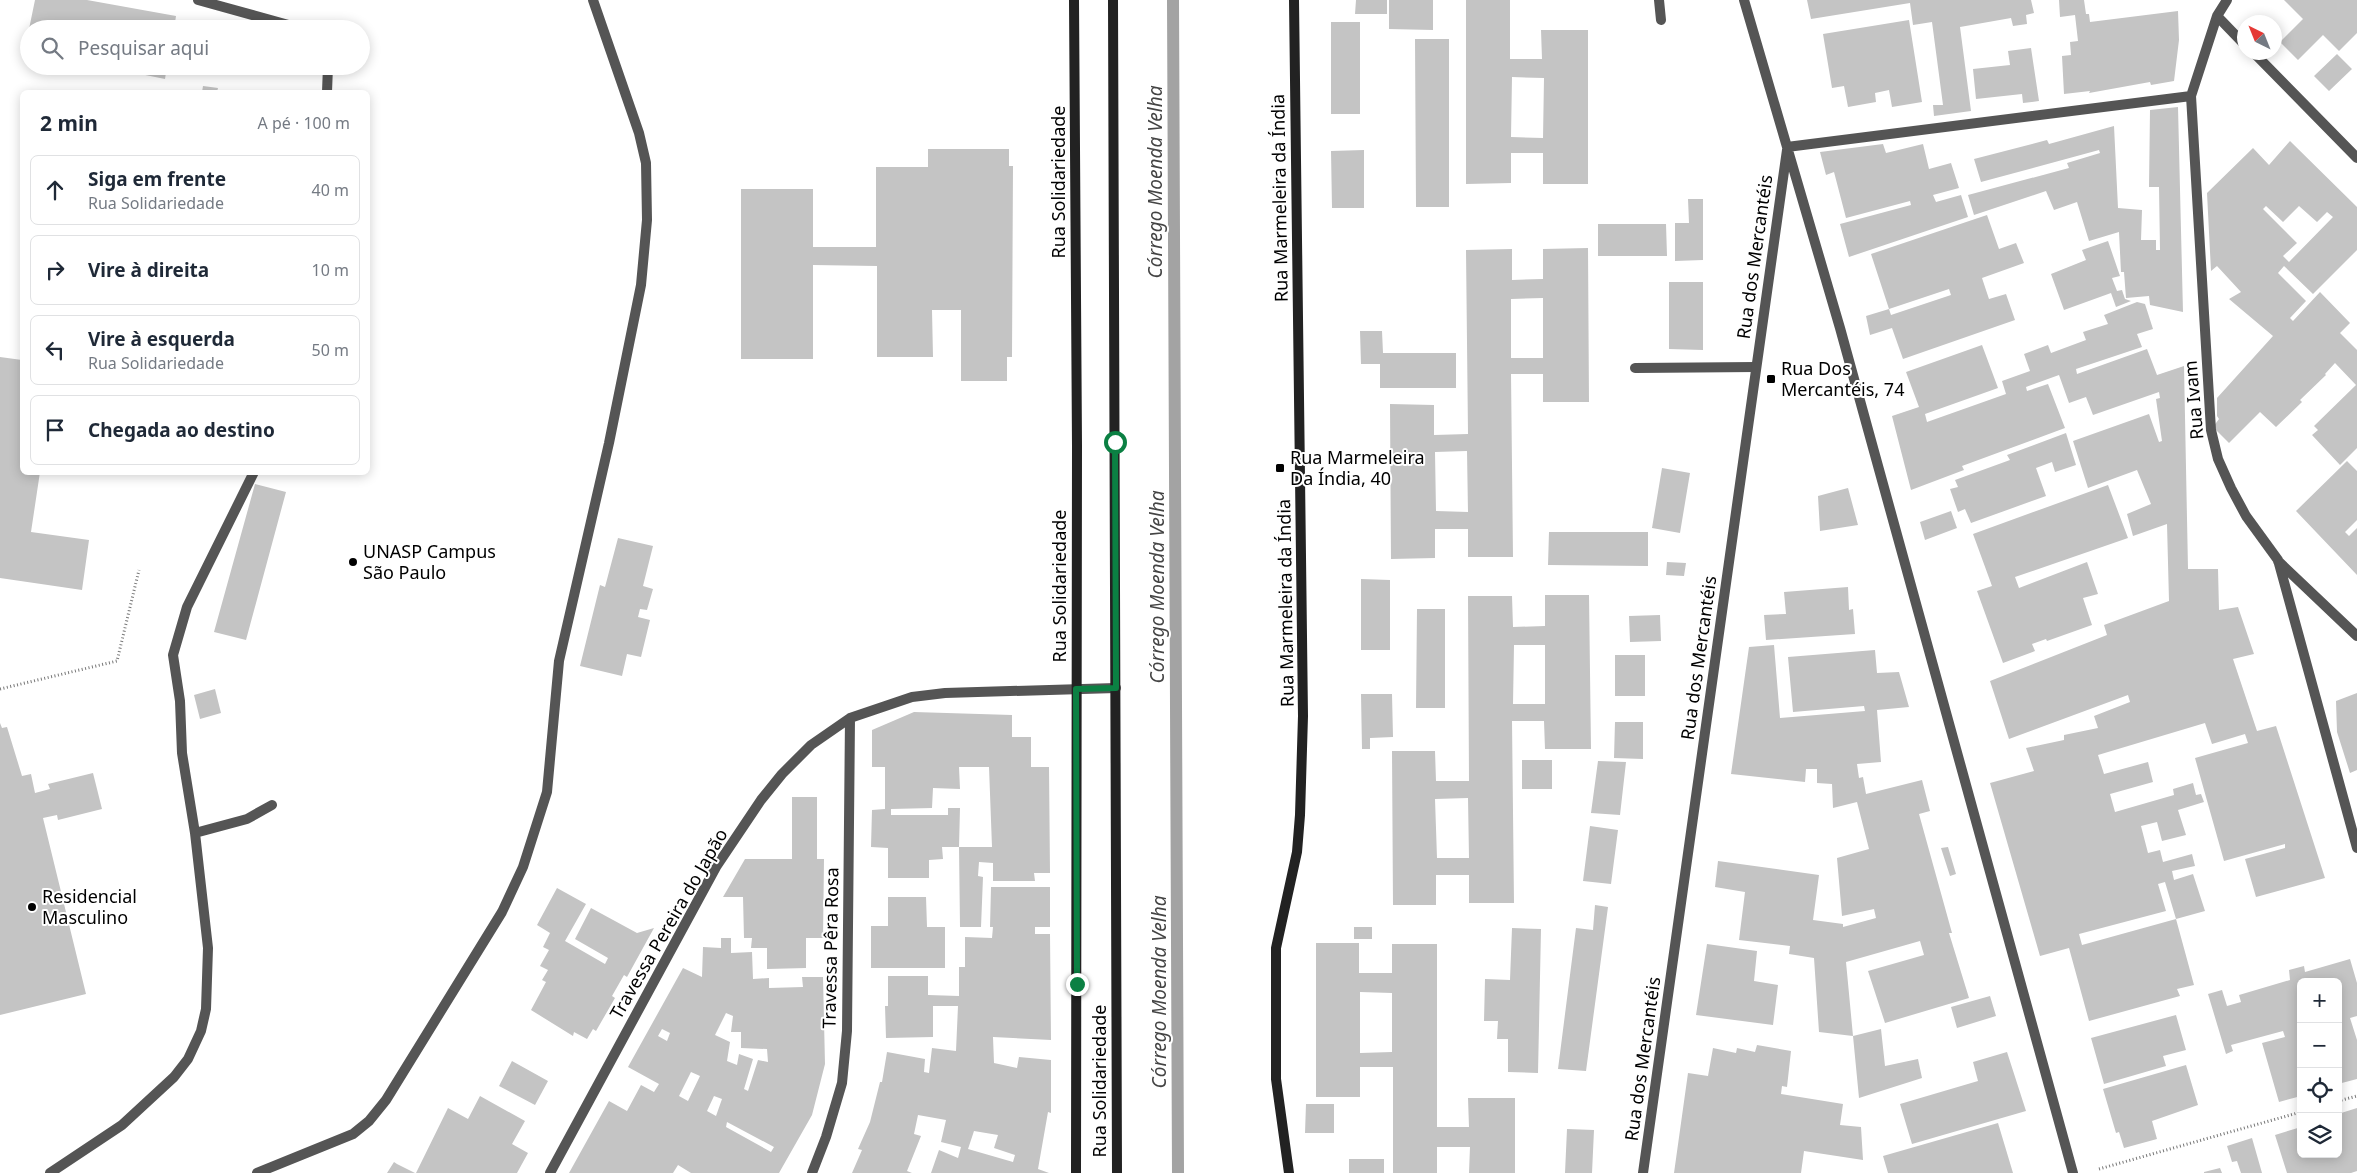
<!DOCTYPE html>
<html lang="pt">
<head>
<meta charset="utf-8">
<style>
  :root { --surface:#fff; --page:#f2f2f3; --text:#1f2937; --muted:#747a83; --line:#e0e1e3 }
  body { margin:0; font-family:"Noto Sans",sans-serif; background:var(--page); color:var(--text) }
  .controls { position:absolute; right:15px; bottom:15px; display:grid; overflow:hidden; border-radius:8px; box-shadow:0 2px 12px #0003 }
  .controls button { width:45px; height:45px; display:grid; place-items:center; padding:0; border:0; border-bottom:1px solid var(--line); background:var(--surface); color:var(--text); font:25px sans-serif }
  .compass { position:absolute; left:2237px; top:15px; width:45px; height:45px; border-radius:50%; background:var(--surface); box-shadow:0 2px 12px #0003; rotate:317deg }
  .stop { position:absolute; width:15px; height:15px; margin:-11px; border:4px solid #0b8043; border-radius:50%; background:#fff }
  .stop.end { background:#0b8043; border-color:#fff; box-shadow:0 1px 5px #0008 }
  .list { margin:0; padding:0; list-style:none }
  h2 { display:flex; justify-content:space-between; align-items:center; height:65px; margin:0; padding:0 20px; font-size:21px }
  h2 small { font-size:16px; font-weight:400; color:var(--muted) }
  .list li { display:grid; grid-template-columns:32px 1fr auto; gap:15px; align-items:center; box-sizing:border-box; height:70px; margin:0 10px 10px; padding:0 10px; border:1px solid var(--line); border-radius:8px }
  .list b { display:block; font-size:19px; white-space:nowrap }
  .list p { margin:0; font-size:16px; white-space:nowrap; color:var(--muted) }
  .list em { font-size:16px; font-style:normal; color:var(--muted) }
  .icon { flex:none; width:28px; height:28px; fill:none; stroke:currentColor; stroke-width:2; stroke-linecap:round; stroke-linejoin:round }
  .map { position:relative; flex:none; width:2357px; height:1173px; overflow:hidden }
  .search { position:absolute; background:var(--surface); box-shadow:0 2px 12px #0003; left:20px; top:20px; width:350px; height:55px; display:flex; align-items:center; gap:12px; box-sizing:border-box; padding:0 18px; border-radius:28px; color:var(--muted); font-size:19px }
  .panel { position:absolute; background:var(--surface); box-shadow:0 2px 12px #0003; left:20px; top:90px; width:350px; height:385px; border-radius:8px }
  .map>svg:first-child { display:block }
</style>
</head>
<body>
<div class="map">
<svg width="2357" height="1173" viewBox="0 0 2357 1173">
  <rect width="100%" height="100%" fill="#fff"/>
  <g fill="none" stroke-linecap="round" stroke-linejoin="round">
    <path stroke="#a3a3a3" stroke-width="12" d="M1173 0 1178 1173"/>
  </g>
  <path fill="#c4c4c4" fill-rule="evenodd" d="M35 0H87L176 16 174 29H29Z
    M1356 0H1387V14H1355Z
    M1389 0H1433V30L1389 29Z
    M1466 0H1510V59H1542L1541 30H1588V184H1543V153H1511V183L1466 184ZM1512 77 1544 78 1543 138 1511 137Z
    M1807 0H2031L2034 13 2026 15 2027 24 2013 26 2011 18 1960 27 1971 111 1934 116 1933 105H1943L1932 22 1913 25 1910 3 1811 19Z
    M2059 0H2084L2086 14H2089L2090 22 2178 11 2179 40 2174 81 2151 85 2150 82 2089 93 2090 91 2064 94 2062 56 2071 55 2070 42 2078 41 2075 15 2060 17Z
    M2284 0H2357V33L2339 51 2323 35 2298 60 2280 42 2303 19Z
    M1909 20 1922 102 1892 107 1889 90 1875 93 1876 102 1848 107 1844 86 1832 88 1823 34Z
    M1331 22H1360V114H1331Z
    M28 37H29V54L25 53Z
    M1415 39H1449V207H1416Z
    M2031 48 2039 101 2023 103 2022 94 1976 99 1973 69 2010 65 2008 51Z
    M2337 54 2352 69 2329 91 2314 76Z
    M101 66H167L165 79Z
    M203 86 218 88 217 92H202Z
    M2178 107 2183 312 2150 305 2149 296 2126 298 2124 272H2121L2119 232 2089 241 2077 202 2054 210 2046 191 1974 215 1968 195 2069 168 2067 163 2100 153 2099 150 1981 182 1974 159 2047 140 2049 144 2114 126 2118 208 2142 210 2141 240H2156V250H2160L2159 187H2149L2150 110Z
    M2290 141 2357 207V250L2313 294 2284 266 2278 273 2306 301 2290 318 2293 321 2320 292 2350 323 2340 333 2357 350V448L2340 465 2312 435 2318 430 2314 426 2356 385 2335 363 2325 374 2326 375 2300 400 2302 402 2276 427 2260 412 2229 443 2213 427 2219 419 2217 416V398L2273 336 2229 299 2241 292 2217 266 2211 271 2207 193 2253 148 2269 165ZM2266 206 2283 222 2299 206 2317 222 2327 212 2333 217 2289 262 2283 256 2297 243 2263 209Z
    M1883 144 1886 153 1923 144 1929 169 1951 163 1959 188 1933 195 1936 202 1961 195 1968 217 1849 257 1840 224 1911 205 1910 201 1846 218 1834 172 1826 175 1820 152Z
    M928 149H1009V166H1013L1012 357H1007V381H961V310H932L933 357H877V266L813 265V359H741V189H813V247H876V167H928Z
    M1364 150V208H1332L1331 151Z
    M1688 199H1703V260L1675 261V223H1689Z
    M1987 215 1999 249 2016 243 2024 263 1982 278 1989 299 2006 294 2015 320 1903 359 1892 328 1870 335 1866 316 1889 309 1891 315 1951 295 1949 289 1889 309 1871 254Z
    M1598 224H1666L1667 256H1598Z
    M2108 241 2120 276 2112 278 2117 291 2122 290 2125 299 2131 301 2116 307 2111 293 2064 310 2051 274 2086 260 2082 250Z
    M1588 248 1589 402H1543V374H1511L1513 557H1468V529H1435V558L1391 559 1390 404 1434 405V435L1468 434 1466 250 1512 249V280L1543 279V249ZM1543 298V358H1511V299ZM1467 451 1468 512 1436 511 1435 452Z
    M1669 282H1703V350L1669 349Z
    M2137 302 2145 304 2153 329 2137 334 2142 347 2076 369 2077 374 2147 349 2157 375 2184 366 2188 569H2218L2219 610 2238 607 2254 654 2233 659 2257 731 2276 726 2325 878 2256 897 2245 859 2285 848V844L2224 861 2195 758 2248 743 2245 734 2212 744 2205 723 2098 755 2104 774 2148 762 2153 782 2110 794 2115 812 2174 795 2173 789 2193 783 2196 795 2201 794 2204 802 2178 810 2186 835 2162 841 2157 822 2141 826 2148 853 2160 850 2163 862 2192 854 2195 866 2172 871 2174 880 2193 874 2205 911 2176 919 2165 882 2158 884 2166 911 2079 934 2082 945 2176 919 2194 985 2177 989 2180 996 2089 1021 2069 948 2040 956 1990 783 2034 771 2026 748 2064 740V735L2098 728 2094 716 2130 702 2128 695 2009 739 1990 681 2107 635 2104 625 2169 601 2167 524 2133 536 2127 514 2151 504 2137 470 2088 488 2073 441 2149 414 2159 442 2162 441 2156 399 2160 398 2159 392 2093 415 2086 397 2069 403 2059 375 2026 387 2027 391 2048 384 2065 428 1962 466 1964 470 1911 490 1892 416 1919 407 1906 372 1982 345 1998 388 1925 414 1927 422 2006 394 2002 381 2030 371 2024 354 2048 345 2051 353 2086 340 2083 332 2108 324 2104 315Z
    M1360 331H1382L1383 353H1456V388H1380V364H1361Z
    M0 357 22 360V472H40L31 532 89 540 82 590 0 578Z
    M2066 433 2076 465 2055 472 2052 462 2036 468 2046 496 1971 523 1965 509 1958 512 1950 489 1958 487 1955 480 2010 460 2007 455Z
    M2347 461 2357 471V520L2345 532 2349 536 2357 528V575L2296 511Z
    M1662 468 1690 473 1680 533 1652 528Z
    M255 484 286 492 246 640 214 632Z
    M2108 485 2128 538 2015 577 2019 588 2087 562 2098 594 2083 598 2092 625 2047 641 2046 639 2032 644 2035 651 2003 663 1977 591 1992 586 1973 534Z
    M1848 488 1858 525 1820 531 1818 496Z
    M1951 511 1957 528 1925 540 1920 522Z
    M1549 532H1648V566L1548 565Z
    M618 538 653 546 643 586 653 589 647 610 640 609 638 617 650 620 641 657 627 654 622 676 580 666 600 585 605 587Z
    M1667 562 1686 563 1684 576 1666 575Z
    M1361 579 1390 580V650H1361Z
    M1848 587 1849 610 1853 609 1855 634 1766 640 1764 615 1786 614 1784 592Z
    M1545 595H1589L1591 749H1545L1544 721H1512L1514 903H1469V875H1436V905H1393L1392 751H1435L1436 781H1469L1468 596H1512L1513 627 1545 626ZM1514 645H1545V704H1513ZM1468 798 1469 858H1437L1435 799Z
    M1417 609H1445V708H1416Z
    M1660 615 1661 641 1630 642 1629 616Z
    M1774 645 1780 718 1865 711 1864 706 1793 712 1788 657 1875 650 1877 673 1899 672 1909 707 1877 710 1881 762 1857 764 1859 778 1863 777 1866 794 1922 780 1930 811 1919 814 1952 933H1949L1969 998 1885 1023 1868 971 1924 955 1920 941 1846 962 1853 1036 1819 1032 1814 958 1789 954 1790 946 1739 940 1745 892 1715 887 1718 861 1819 875 1813 920 1843 924V927L1876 918 1874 909 1842 916 1837 858 1869 849 1857 802 1833 808 1832 784 1817 783V769H1806L1805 782 1731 774 1749 647Z
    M1615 655H1645V696H1615Z
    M215 689 221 713 200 719 194 695Z
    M2357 693V770L2350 773 2337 732 2336 701Z
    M1361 694H1392L1393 737 1370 738V749H1362Z
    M914 712 1012 715V737H1031V767H1049L1050 873H1034L1035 881H993V863L979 862 978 876 983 877 981 927H960L959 847H942L943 859 929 860V878H888V848L871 847 872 810 885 809V767H872V730ZM959 767H989L992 847H959L960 808H948V815H891V809L932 808 933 788 960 789Z
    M1615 722H1643V759L1614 758Z
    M0 723 2 728 7 727 22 776 31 774 35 793 50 789 48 784 93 773 102 809 58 820 57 815 43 818 86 994 0 1015Z
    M1522 760H1552V789H1522Z
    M1598 761 1626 762 1620 815 1591 813Z
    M792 797H817V859H824L823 938H806V968L767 969V948H751L752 938H744L743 897H723L745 859H792Z
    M1590 826 1618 830 1611 884 1583 881Z
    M1948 847 1956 874 1950 876 1941 848Z
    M991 887H1050V927H1035V934H1050L1051 1040 993 1037 994 1063 1017 1068 1019 1057 1051 1060V1113L1048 1112 1038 1169 1049 1173H931L939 1150 958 1158 961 1147 941 1142 946 1120 918 1115 914 1134 921 1136 907 1171 912 1173H852L862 1150 858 1149 870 1122 880 1082H882L887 1052 925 1059 924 1072 929 1073 932 1048 956 1051 958 1006H933V1037L886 1038 885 1006H888V976H928V995L959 996V967H965V937L992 938 993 927H990ZM974 1131 998 1135 994 1148 1015 1155 1013 1162 968 1149Z
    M557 888 586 904 565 941 605 964 608 958 575 939 591 908 637 933 654 928 627 977 624 975 612 996 615 998 596 1031 593 1029 587 1039 574 1032 573 1036 531 1010 546 982 542 980 548 970 540 966 549 950 543 947 550 933 537 925Z
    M888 897H926L927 927H945V968H871V926H888Z
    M1595 905 1608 907 1586 1071 1558 1069 1576 928 1593 930Z
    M1354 927H1372V939H1354Z
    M1512 928 1541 929 1538 1073 1508 1072V1039H1497L1498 1021H1484L1485 979 1510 980Z
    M721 938H731V953L752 952 753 979 769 978V988L803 987 802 977H823L825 1064 812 1115 779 1173H691L678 1165 673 1173H569L609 1101 627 1111 641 1085 654 1092 659 1084 628 1067 683 968 702 977 703 947 721 948ZM726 1013 733 1016 731 1032H741V1048L767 1049 768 1062 758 1060 748 1091 744 1089 753 1059 739 1054 737 1065 727 1061 730 1042 715 1035ZM662 1029 670 1033 667 1041 658 1036ZM691 1072 700 1076 688 1101 679 1096ZM714 1096 722 1099 716 1116 707 1111ZM727 1122 774 1147 771 1152 726 1127Z
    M1316 943H1359V973H1392V944H1437V1127H1469L1468 1098H1515V1173H1469L1470 1147H1437V1173H1393V1067H1360V1097H1316ZM1360 992 1392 993V1052L1360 1053Z
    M1707 944 1757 951 1754 981 1778 985 1773 1025 1696 1015Z
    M2350 959 2357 983V1016L2350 1018 2357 1040V1079L2338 1084V982H2301V1096L2279 1102 2262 1043 2285 1037 2283 1031 2231 1045 2233 1051 2226 1054 2208 994 2222 990 2227 1006 2241 1002 2239 995 2290 980 2289 970 2304 966 2305 972Z
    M1990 996 1996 1016 1957 1028 1951 1007Z
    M2176 1015 2186 1050 2163 1056 2166 1066 2104 1084 2091 1038Z
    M1881 1029 1885 1066 1918 1059 1922 1078 1859 1098 1853 1036Z
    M1757 1045 1791 1051 1787 1087 1782 1086 1781 1094 1843 1104 1840 1125 1861 1127 1863 1160 1804 1151 1801 1173H1674L1688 1073 1708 1076 1713 1048 1736 1053 1737 1048 1755 1052Z
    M2007 1052 2026 1111 1912 1144 1900 1104 1978 1081 1973 1062Z
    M512 1061 548 1081 535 1105 499 1086Z
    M2186 1065 2198 1105 2152 1121 2157 1139 2124 1148 2119 1132 2116 1133 2103 1089Z
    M480 1096 525 1121 512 1144 528 1153 517 1173H416L448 1108 468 1119Z
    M1306 1104H1334V1133H1305Z
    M2357 1108V1171L2351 1173H2287L2275 1135 2301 1127V1154H2338V1114Z
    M1998 1123 2013 1173H1888L1883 1156Z
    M1567 1129 1594 1130 1592 1173H1565Z
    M2252 1138 2262 1173H2241L2237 1161 2232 1162 2227 1146Z
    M1349 1159H1384V1173H1349Z
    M394 1162 397 1164 415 1173H387Z
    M2220 1168 2222 1173H2204V1172Z"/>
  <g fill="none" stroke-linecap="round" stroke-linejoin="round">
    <path stroke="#777" stroke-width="3" stroke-dasharray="1 2.5" stroke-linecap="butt" d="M0 689 117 661 139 570
      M2338 1101 2357 1096
      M2099 1169 2301 1112"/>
    <path stroke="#555" stroke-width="10" d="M198 0 303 29
      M1659 0 1661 20
      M327 92 328 66
      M1635 368 1756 367
      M195 833 247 819 272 805
      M50 1173 122 1125 174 1077 188 1059 201 1031 206 1009 208 948 195 833 182 753 180 701 173 655 187 607 254 472
      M257 1173 353 1134 369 1121 386 1100 502 912 523 867 547 792 559 661 609 443 641 285 647 220 646 163 639 133 593 0"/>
    <path stroke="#555" stroke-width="10" d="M1744 0 1840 328 2073 1173
      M2227 0 2217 16 2191 96 2211 430 2218 459 2231 488 2246 516 2278 560 2357 848
      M2217 16 2244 44
      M2253 52 2357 158
      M1787 147 2191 96
      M2278 561 2357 636
      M550 1173 716 867 761 800 782 774 811 745 850 718 912 697 945 693 1116 688
      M812 1173 826 1137 842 1083 847 1031 850 718
      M1643 1173 1787 150"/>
    <path stroke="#222" stroke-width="10" d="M1074 0 1077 445 1076 1173
      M1113 0 1117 1173
      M1289 1173 1276 1079V948L1297 852 1300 815 1303 716 1294 0"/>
  </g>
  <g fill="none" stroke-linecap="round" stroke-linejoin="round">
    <path stroke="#0b8043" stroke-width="6" d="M1077 984 1076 689 1116 688 1115 442"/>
  </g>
  <g fill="#000" stroke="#fff" stroke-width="2">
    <rect x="1766" y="374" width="10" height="10" rx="2.5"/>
    <rect x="1275" y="463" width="10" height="10" rx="2.5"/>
    <circle cx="353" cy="562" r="5"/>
    <circle cx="32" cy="907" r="5"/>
  </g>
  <g text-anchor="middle" stroke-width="4" stroke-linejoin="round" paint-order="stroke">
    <g font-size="18" fill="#000" stroke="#fff">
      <text transform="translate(1059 182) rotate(-90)" y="6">Rua Solidariedade</text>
      <text transform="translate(1280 198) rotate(-91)" y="6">Rua Marmeleira da Índia</text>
      <text transform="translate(1755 257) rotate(-82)" y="6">Rua dos Mercantéis</text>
      <text transform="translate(2194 400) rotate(-95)" y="6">Rua Ivam</text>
      <text transform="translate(1060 586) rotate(-90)" y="6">Rua Solidariedade</text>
      <text transform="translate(1286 603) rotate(-91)" y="6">Rua Marmeleira da Índia</text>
      <text transform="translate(1699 658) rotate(-82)" y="6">Rua dos Mercantéis</text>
      <text transform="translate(669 924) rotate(-60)" y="6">Travessa Pereira do Japão</text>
      <text transform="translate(831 948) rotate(-89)" y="6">Travessa Pêra Rosa</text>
      <text transform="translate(1643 1059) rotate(-82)" y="6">Rua dos Mercantéis</text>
      <text transform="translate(1100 1081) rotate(-90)" y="6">Rua Solidariedade</text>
    </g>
    <g font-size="18" fill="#000" stroke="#fff" text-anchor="start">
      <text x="1781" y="375">Rua Dos<tspan x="1781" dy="21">Mercantéis, 74</tspan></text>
      <text x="1290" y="464">Rua Marmeleira<tspan x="1290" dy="21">Da Índia, 40</tspan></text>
      <text x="363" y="558">UNASP Campus<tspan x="363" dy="21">São Paulo</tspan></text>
      <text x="42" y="903">Residencial<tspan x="42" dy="21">Masculino</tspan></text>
    </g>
    <g font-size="19" font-style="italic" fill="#444" stroke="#fff">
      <text transform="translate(1155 182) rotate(-90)" y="7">Córrego Moenda Velha</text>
      <text transform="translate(1157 587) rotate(-90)" y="7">Córrego Moenda Velha</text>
      <text transform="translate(1159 992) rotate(-90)" y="7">Córrego Moenda Velha</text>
    </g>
  </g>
</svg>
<div class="controls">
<button>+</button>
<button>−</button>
<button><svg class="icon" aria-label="locate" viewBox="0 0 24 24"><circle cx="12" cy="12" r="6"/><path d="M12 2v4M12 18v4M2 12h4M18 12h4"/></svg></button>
<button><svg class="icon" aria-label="layers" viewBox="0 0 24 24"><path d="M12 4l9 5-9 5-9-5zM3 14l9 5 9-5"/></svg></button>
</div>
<svg class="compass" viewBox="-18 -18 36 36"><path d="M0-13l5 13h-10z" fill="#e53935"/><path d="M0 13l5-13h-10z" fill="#747a83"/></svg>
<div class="stop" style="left:1115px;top:442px"></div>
<div class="stop end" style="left:1077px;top:984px"></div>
<div class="search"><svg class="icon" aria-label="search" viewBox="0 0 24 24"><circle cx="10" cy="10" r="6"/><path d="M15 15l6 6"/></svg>Pesquisar aqui</div>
<section class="panel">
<h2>2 min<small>A pé · 100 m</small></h2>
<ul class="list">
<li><svg class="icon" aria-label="ahead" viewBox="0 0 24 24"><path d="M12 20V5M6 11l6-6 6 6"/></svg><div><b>Siga em frente</b><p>Rua Solidariedade</p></div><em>40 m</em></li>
<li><svg class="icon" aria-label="right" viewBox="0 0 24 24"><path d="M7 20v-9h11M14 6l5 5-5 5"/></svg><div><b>Vire à direita</b></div><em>10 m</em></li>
<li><svg class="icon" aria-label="left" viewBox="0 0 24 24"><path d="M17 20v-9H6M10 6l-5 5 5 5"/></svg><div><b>Vire à esquerda</b><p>Rua Solidariedade</p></div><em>50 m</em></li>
<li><svg class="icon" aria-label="arrive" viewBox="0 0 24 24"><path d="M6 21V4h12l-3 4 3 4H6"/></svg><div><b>Chegada ao destino</b></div></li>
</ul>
</section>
</div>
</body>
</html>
